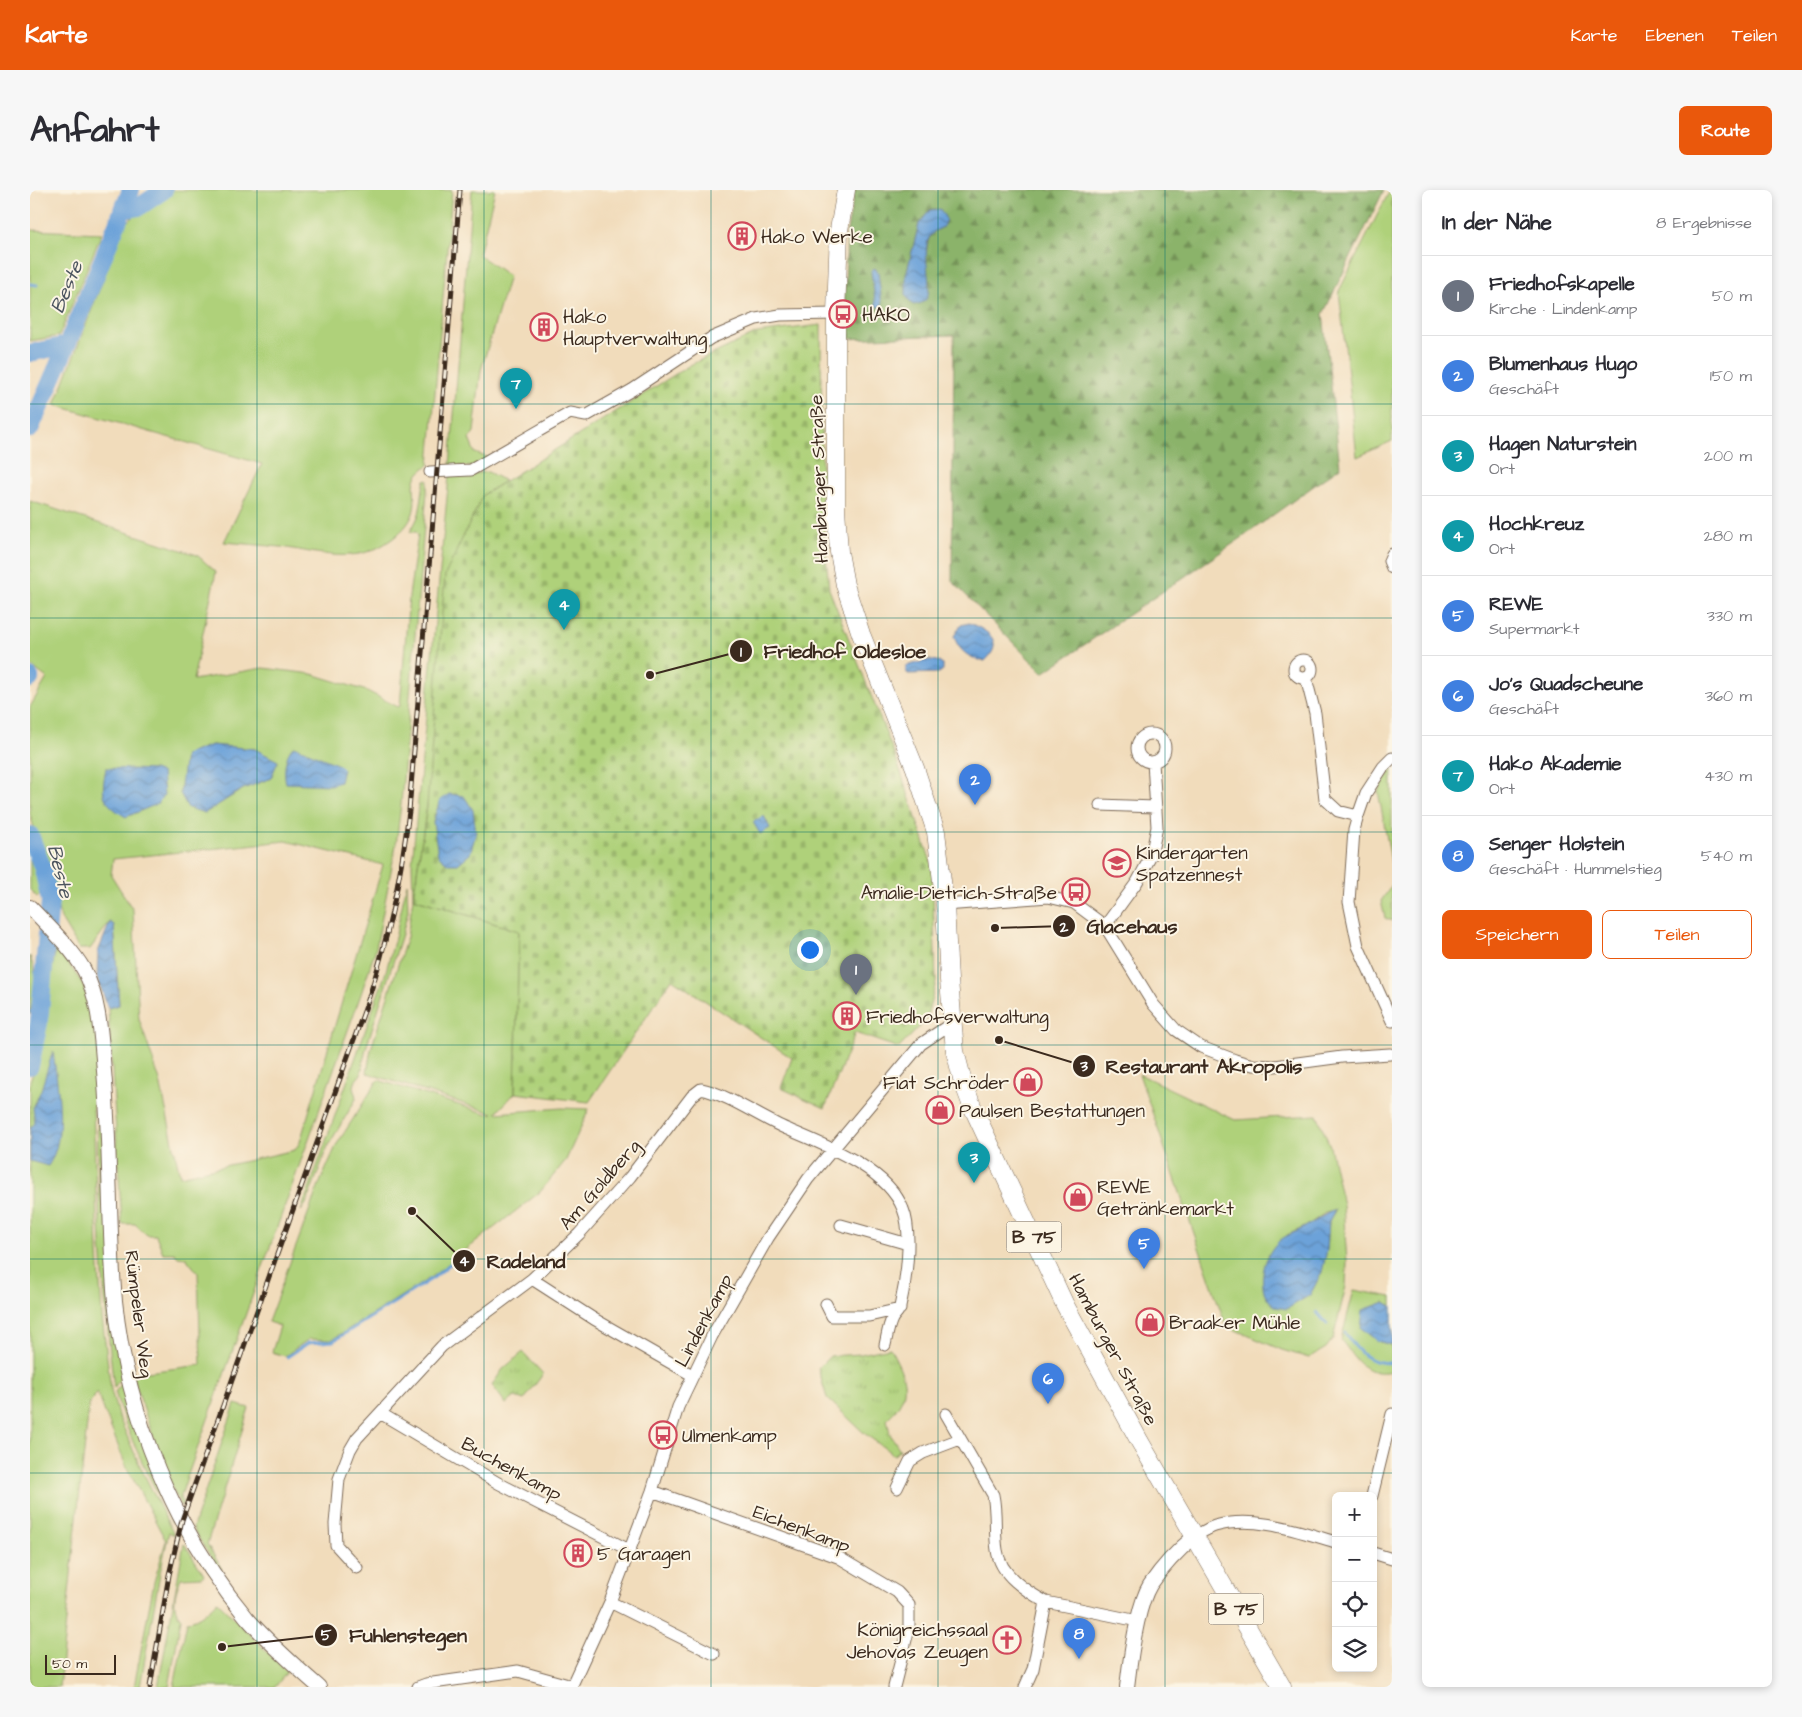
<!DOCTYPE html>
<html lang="de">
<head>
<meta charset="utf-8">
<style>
  :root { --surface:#fff; --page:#f7f7f7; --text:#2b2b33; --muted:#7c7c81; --line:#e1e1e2; --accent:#ea580c }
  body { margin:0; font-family:"Architects Daughter",sans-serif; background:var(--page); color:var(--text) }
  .controls { position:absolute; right:15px; bottom:15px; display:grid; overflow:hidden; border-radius:8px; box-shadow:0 2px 8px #0003 }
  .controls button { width:45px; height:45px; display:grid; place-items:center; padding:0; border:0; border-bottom:1px solid var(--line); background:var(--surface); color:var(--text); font:25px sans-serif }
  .scale { position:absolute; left:15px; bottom:12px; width:71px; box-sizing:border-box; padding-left:5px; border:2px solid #3b2a1e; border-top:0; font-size:14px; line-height:18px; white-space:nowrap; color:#3b2a1e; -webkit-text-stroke:4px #fcf5e5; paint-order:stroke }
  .you { position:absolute; left:779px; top:759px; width:18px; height:18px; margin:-12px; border:4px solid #fff; border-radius:50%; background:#1a73e8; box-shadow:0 0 0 8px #1a73e833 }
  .badge { display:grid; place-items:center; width:32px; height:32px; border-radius:50%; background:var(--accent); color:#fff; font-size:16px; font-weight:700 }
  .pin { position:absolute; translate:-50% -41px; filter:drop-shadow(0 1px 2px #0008) }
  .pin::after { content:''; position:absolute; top:26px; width:18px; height:15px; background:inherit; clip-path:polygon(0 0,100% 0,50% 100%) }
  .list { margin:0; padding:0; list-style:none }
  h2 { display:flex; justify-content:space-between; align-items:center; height:65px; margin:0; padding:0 20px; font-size:21px }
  h2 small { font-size:16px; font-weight:400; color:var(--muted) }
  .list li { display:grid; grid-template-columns:32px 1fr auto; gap:15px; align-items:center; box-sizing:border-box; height:80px; padding:0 20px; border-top:1px solid var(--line) }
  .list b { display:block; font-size:19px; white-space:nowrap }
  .list p { margin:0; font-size:16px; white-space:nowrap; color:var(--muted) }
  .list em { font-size:16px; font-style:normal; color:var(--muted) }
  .actions { display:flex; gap:10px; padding:15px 20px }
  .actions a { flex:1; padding:11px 0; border:1px solid var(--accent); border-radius:8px; text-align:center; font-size:18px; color:var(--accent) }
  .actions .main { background:var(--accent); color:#fff }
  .icon { flex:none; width:28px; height:28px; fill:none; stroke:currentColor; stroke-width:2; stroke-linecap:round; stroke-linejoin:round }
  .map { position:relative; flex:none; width:1362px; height:1497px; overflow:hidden; border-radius:8px }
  header { display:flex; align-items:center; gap:30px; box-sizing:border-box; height:70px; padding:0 25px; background:var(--accent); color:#fff }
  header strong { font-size:24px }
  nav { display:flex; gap:28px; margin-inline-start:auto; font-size:18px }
  .intro { display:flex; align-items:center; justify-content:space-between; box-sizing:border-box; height:120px; padding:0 30px }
  h1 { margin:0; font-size:35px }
  .button { padding:12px 22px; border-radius:8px; background:var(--accent); color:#fff; font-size:18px; font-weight:700 }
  main { display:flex; gap:30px; padding:0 30px }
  aside { flex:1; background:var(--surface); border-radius:8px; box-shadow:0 2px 8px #0003 }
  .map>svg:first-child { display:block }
</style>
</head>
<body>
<header>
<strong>Karte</strong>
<nav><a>Karte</a><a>Ebenen</a><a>Teilen</a></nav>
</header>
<div class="intro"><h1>Anfahrt</h1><a class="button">Route</a></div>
<main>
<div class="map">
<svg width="1362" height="1497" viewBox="0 0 1362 1497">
  <defs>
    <pattern id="forest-firs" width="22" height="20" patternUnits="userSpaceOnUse" patternTransform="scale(1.25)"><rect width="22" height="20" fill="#8bb36a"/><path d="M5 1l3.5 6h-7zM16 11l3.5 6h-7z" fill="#739257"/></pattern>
    <pattern id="cemetery-stones" width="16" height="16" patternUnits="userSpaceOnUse" patternTransform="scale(1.25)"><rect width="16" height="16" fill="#afd17a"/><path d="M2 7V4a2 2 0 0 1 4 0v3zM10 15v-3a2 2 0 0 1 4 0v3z" fill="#97b469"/></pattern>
    <pattern id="park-tufts" width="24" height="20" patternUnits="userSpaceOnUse" patternTransform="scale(1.25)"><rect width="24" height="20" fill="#afd17a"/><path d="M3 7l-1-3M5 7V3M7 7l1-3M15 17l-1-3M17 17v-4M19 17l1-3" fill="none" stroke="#97b469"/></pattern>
    <pattern id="water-waves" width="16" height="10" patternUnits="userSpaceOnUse" patternTransform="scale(1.25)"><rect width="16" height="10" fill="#6ca2d9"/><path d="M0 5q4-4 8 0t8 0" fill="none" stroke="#5a84af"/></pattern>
  </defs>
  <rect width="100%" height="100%" fill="#fcf5e5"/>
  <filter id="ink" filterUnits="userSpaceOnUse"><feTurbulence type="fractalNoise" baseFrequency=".02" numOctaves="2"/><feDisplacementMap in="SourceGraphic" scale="10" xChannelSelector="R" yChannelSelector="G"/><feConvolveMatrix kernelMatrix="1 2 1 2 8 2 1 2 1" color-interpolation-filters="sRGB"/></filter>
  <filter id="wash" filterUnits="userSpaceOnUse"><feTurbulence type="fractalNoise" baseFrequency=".0096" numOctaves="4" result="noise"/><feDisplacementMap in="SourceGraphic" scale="20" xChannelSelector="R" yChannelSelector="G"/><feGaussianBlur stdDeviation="1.12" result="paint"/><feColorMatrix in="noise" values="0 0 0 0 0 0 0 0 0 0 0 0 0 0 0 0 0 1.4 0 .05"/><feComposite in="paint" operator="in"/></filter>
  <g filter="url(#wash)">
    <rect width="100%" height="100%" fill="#f1dcbb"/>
    <path fill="#afd17a" stroke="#757e4c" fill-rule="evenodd" d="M136 0H422L399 275C373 291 391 303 382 326 378 335 370 343 362 349 326 376 292 363 251 357 232 355 213 354 194 352L232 274 25 215 95 33Z
      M442 0H465L449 65 479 86 451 180 444 242 439 249 445 263 459 268 441 277 420 275Z
      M1360 0H1362V251L1327 267 1309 101Z
      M0 40 72 43 29 146 0 151Z
      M458 282 475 291 453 305 397 616 383 708 489 741 485 903 466 923 532 918 559 919 536 970 510 1002 400 1088 301 1150 279 1149 255 1166 242 1162 250 1136 238 1132 288 997 307 954 348 890 458 924 463 923 337 883 341 859 377 747 383 708 382 674 419 286Z
      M398 289 371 614 366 655 346 758 331 804 155 1293 150 1309 153 1313 151 1317 135 1282 102 1184 171 1175 168 1083 156 1068 148 1067 144 1063H133L126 1045H117L105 1034H92L78 818 89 815 84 735 80 732 60 759H49L31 729 0 624V517L17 488 0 475V311L167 365 186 382 163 490 233 478 282 484 337 501 368 517 370 516 379 406 388 344 386 342H380C384 335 389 327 390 319 392 309 392 300 395 290ZM181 555 225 559 241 588 213 599 175 623 155 565ZM256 651 353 675 270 952 265 960 150 986 130 891 109 829 103 720 81 685 83 669Z
      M1362 578V676L1348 601Z
      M0 667 13 702 7 707 0 700Z
      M377 693 378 721 372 744 336 858 331 884 326 890 324 896 326 909 298 956 276 1014 271 1021 355 785 366 744Z
      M1362 695V731L1355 728 1351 711Z
      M26 756 52 793 65 824 93 1184 84 1198C73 1104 66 1010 68 915L63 914 68 1063 72 1127 81 1200 88 1225 110 1276 144 1345 139 1342 130 1383 110 1497H104L124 1392 136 1351 96 1276 67 1202 59 1215 29 1497H0V890L7 876Z
      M0 766 8 793 0 824Z
      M1109 884 1205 930 1287 925 1300 956 1313 1015 1317 1072 1316 1096 1303 1149 1296 1158 1279 1168 1252 1160 1196 1136ZM1305 1021 1299 1030 1297 1060 1257 1045 1275 1037 1295 1023Z
      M1324 1100 1362 1107V1116L1355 1112 1347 1151 1362 1155V1181C1334 1187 1327 1170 1311 1150Z
      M94 1191 145 1324 142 1333C121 1290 98 1248 85 1202Z
      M205 1214 219 1218 177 1354 192 1379 189 1380 164 1341 163 1337Z
      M154 1353 174 1385 172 1387 151 1388C146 1401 140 1416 151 1428L150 1434 139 1497H128Z
      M187 1411 257 1482 245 1497H144L157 1431C169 1430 179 1420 187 1411Z"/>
    <path fill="url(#forest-firs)" stroke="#636e44" fill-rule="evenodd" d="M825 0H1354L1293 124 1310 277 1210 349 1013 483 922 391 924 145 813 149 817 40ZM900 20 916 29 913 37C910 39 905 40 903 43 892 52 898 88 898 101L876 85 889 34Z"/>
    <path fill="url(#cemetery-stones)" stroke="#757e4c" d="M791 135 792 319 799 399 867 571 902 675 906 792 896 830 869 858 825 843 795 918 751 898 762 868 642 789 559 912 485 903 489 741 383 708 397 616 415 385 453 305 660 175 727 143Z"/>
    <path fill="url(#park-tufts)" stroke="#757e4c" d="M860 1158C875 1186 884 1204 857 1229L860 1244 870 1260 864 1265 834 1243 797 1208 788 1178 800 1166 831 1164Z
      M493 1162 513 1184 494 1210 485 1207 476 1214 462 1195 473 1179Z"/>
    <path fill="url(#water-waves)" stroke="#54667c" d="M910 19 916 29 913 37C910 39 905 40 903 43 888 55 904 93 897 108 894 113 889 114 883 115L876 106V85L889 34 900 20Z
      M845 78 848 82 852 114 851 117H848L846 116 841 82 842 79Z
      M939 433C959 441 975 452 955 471 940 469 928 461 924 446L931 435Z
      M899 470 907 471 913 475V480L909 483 878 484 876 482V476Z
      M181 555 225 559 248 571 241 588 213 599 175 623 158 618 150 603 155 565Z
      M264 556 309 575 313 579 310 592 301 595 256 593C253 582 255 564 264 556Z
      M76 578 124 580 132 583 134 605 127 614 96 627C71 612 71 605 76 578Z
      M419 604 434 606 443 620 446 643 440 664 428 674H418L408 665 403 632 410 610Z
      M734 626 740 638 730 644 723 632Z
      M80 732 84 735 89 815 78 818 67 787 68 762Z
      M23 861C27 894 38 947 18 976L0 971V939L5 933 3 918 11 900Z
      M1305 1020 1299 1031 1297 1060 1292 1082 1280 1105 1257 1119 1245 1117C1241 1112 1235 1107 1234 1101 1230 1086 1235 1066 1246 1054 1254 1045 1265 1043 1275 1037 1286 1031 1294 1024 1305 1020Z
      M1355 1112 1362 1116V1155L1347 1151 1331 1138 1333 1120Z"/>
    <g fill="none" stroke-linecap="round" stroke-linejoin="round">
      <path stroke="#6ca2d9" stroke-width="3" d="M0 94 7 95
        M1287 1122 1297 1134
        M1315 1143C1329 1163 1336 1173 1362 1173
        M257 1167 278 1153 303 1151 403 1088 426 1069"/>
      <path stroke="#6ca2d9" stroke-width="18" d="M92 20 109 17 134 0
        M0 163 37 155
        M0 239 37 155 101 0
        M0 487V489
        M0 645 13 679 20 711 9 833 0 876"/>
    </g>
  </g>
  <g filter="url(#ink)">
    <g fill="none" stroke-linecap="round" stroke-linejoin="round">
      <g stroke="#7b6855" stroke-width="13">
        <path id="minor" d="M400 282 441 280 540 223 556 226 602 200 681 148 726 129 750 125 806 124
          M1362 364 1359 371 1362 378
          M1264 479a9 9 0 1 1 18 0a9 9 0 1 1-18 0Z
          M1276 488 1285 523 1295 609 1308 621 1328 626
          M1107 558a14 14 0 1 1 28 0a14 14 0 1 1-28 0Z
          M1362 568 1353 577 1336 603 1328 626 1324 640 1319 712 1328 756 1362 831
          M1070 615 1125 617
          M915 715 1018 707 1044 713 1075 736 1123 814 1146 840 1171 857 1205 870 1223 875 1245 876 1312 867 1360 864
          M1075 736 1107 692 1121 666 1127 637 1123 572
          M811 1035 878 1054
          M502 1089 564 1129 662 1185
          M796 1114 802 1126H839L870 1119
          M350 1223 468 1293 599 1360
          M916 1224 963 1305C967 1324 964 1342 967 1360 970 1385 996 1401 1016 1412L1108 1431
          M867 1298 880 1271 893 1263 930 1249
          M622 1301 808 1367 867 1402 879 1415V1438L864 1497
          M1342 1306 1362 1224
          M1164 1347C1171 1343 1178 1338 1185 1336 1224 1325 1268 1341 1306 1352
          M1343 1363 1362 1369
          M327 1378 306 1355 305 1334 309 1289 320 1260 327 1248 412 1156 502 1089 549 1044 600 987 662 906 671 899C697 904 731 928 757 939 794 955 857 978 873 1019 883 1043 876 1092 870 1117 869 1122 864 1125 862 1129 858 1137 857 1147 855 1155
          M580 1412 684 1464
          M388 1497 396 1494 488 1481 542 1496
          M541 1497 580 1412 622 1301 648 1217 682 1146 738 1048 778 989 891 854 922 833
          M995 1497 1003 1479 1016 1412"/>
      </g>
      <g stroke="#7b6855" stroke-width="16">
        <path id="tertiary" d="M0 717C18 736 41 757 54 780 70 810 71 848 74 881 81 958 78 1035 85 1111 97 1225 144 1340 217 1428 238 1452 265 1476 289 1497
          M1097 1497C1100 1471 1107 1416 1120 1395 1133 1376 1147 1361 1164 1347"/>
      </g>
      <g stroke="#7b6855" stroke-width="19">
        <path id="primary" d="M816 0 809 40 806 124V319L809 362 815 395 831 444 885 578 906 642 915 715 919 790 925 861 933 892 942 916 1035 1115 1110 1252 1252 1497"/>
      </g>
      <use href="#minor" stroke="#fff" stroke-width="11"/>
      <use href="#tertiary" stroke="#fff" stroke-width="14"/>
      <use href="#primary" stroke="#fff" stroke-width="18"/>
      <g stroke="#3b2a1e" stroke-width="5">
        <path id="rail" d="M120 1497 139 1385 152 1330 337 813C358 750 371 687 379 621L430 0"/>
      </g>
      <use href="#rail" stroke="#fcf5e5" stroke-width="3" stroke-dasharray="9" stroke-linecap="butt"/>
    </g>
  </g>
  <path fill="none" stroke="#0f766e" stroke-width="1" stroke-opacity="0.55" d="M227 0V1497M454 0V1497M681 0V1497M908 0V1497M1135 0V1497M0 214H1362M0 428H1362M0 642H1362M0 855H1362M0 1069H1362M0 1283H1362"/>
  <defs>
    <g id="building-ring" transform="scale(1.4375)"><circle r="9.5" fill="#fcf5e5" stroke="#d1495b" stroke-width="1.5"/><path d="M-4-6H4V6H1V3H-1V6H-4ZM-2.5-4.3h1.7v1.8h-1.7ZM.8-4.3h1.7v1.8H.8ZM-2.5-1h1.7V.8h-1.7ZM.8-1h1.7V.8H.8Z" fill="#d1495b"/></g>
    <g id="bus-ring" transform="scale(1.4375)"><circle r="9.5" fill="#fcf5e5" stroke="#d1495b" stroke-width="1.5"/><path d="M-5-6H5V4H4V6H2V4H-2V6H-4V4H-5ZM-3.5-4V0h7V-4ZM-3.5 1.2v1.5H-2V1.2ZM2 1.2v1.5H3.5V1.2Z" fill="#d1495b"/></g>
    <g id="school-ring" transform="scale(1.4375)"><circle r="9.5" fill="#fcf5e5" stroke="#d1495b" stroke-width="1.5"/><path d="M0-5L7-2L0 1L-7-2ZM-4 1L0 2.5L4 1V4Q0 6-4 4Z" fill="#d1495b"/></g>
    <g id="shop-ring" transform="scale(1.4375)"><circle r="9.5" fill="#fcf5e5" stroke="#d1495b" stroke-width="1.5"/><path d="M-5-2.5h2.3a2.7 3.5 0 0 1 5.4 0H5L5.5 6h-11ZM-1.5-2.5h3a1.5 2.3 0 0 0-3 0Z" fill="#d1495b"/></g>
    <g id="church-ring" transform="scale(1.4375)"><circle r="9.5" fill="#fcf5e5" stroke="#d1495b" stroke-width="1.5"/><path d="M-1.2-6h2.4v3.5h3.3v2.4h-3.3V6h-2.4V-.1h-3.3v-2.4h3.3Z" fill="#d1495b"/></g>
  </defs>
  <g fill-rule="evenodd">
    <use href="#building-ring" x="712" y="46"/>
    <use href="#bus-ring" x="813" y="124"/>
    <use href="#building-ring" x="514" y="137"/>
    <use href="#school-ring" x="1087" y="673"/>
    <use href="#bus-ring" x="1046" y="702"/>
    <use href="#building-ring" x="817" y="826"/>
    <use href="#shop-ring" x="998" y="892"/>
    <use href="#shop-ring" x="910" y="920"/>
    <use href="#shop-ring" x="1048" y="1007"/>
    <use href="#shop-ring" x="1120" y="1132"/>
    <use href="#bus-ring" x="633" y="1245"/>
    <use href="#building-ring" x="548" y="1363"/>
    <use href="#church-ring" x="977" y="1450"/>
  </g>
  <g text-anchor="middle" stroke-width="4" stroke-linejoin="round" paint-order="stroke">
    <g fill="#fcf5e5" stroke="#75675a" stroke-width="1">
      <rect x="976.5" y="1031.5" width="55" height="31" rx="4"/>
      <rect x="1178.5" y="1403.5" width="55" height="31" rx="4"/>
    </g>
    <g font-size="18" font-weight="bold" fill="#3b2a1e">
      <text x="1004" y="1053">B 75</text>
      <text x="1206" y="1425">B 75</text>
    </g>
    <g font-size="19" fill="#3b2a1e" stroke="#fcf5e5" text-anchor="start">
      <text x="731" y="53">Hako Werke</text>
      <text x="832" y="131">HAKO</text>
      <text x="533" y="133">Hako<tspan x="533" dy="22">Hauptverwaltung</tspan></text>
      <text x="1106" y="669">Kindergarten<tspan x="1106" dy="22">Spatzennest</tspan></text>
      <text x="1027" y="709" text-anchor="end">Amalie-Dietrich-Straße</text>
      <text x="836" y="833">Friedhofsverwaltung</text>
      <text x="979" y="899" text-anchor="end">Fiat Schröder</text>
      <text x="929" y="927">Paulsen Bestattungen</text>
      <text x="1067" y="1003">REWE<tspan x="1067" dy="22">Getränkemarkt</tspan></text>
      <text x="1139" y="1139">Braaker Mühle</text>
      <text x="652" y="1252">Ulmenkamp</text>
      <text x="567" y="1370">5 Garagen</text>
      <text x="958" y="1446" text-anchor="end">Königreichssaal<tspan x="958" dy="22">Jehovas Zeugen</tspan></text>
    </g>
    <g font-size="19" fill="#3b2a1e" stroke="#fcf5e5">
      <text transform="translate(788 289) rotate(-92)" y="7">Hamburger Straße</text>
      <text transform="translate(569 994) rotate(-49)" y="7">Am Goldberg</text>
      <text transform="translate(110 1124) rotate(83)" y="7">Rümpeler Weg</text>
      <text transform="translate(673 1130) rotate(-62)" y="7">Lindenkamp</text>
      <text transform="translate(1084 1159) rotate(62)" y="7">Hamburger Straße</text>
      <text transform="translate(482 1278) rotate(29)" y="7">Buchenkamp</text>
      <text transform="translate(772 1338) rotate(21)" y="7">Eichenkamp</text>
    </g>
    <g font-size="20" font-style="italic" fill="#4c545f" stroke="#fcf5e5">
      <text transform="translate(36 97) rotate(-67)" y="7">Beste</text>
      <text transform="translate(31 681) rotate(76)" y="7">Beste</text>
    </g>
  </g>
  <path fill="none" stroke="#3b2a1e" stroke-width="2" d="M620 485L711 461M965 738L1034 736M969 850L1054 876M382 1021L434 1071M192 1457L296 1445"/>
  <g fill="#3b2a1e" stroke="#fcf5e5" stroke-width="2">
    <circle cx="620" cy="485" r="5"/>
    <circle cx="965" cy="738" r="5"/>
    <circle cx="969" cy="850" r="5"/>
    <circle cx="382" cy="1021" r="5"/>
    <circle cx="192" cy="1457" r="5"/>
    <circle cx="711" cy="461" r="12"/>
    <circle cx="1034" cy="736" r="12"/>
    <circle cx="1054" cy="876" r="12"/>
    <circle cx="434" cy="1071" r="12"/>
    <circle cx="296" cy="1445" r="12"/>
  </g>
  <g font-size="15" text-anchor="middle" font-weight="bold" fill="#fff">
    <text x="711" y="467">1</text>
    <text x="1034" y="742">2</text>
    <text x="1054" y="881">3</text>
    <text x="434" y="1076">4</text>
    <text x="296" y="1450">5</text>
  </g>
  <g font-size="20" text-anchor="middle" font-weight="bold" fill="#3b2a1e" stroke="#fcf5e5" stroke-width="4" stroke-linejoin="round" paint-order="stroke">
    <text x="815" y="468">Friedhof Oldesloe</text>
    <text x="1102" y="743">Glacehaus</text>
    <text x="1174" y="883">Restaurant Akropolis</text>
    <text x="496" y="1078">Radeland</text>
    <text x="378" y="1452">Fuhlenstegen</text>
  </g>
</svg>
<div class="controls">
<button>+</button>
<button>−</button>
<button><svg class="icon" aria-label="locate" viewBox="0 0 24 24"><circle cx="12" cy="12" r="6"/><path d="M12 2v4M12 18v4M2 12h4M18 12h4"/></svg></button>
<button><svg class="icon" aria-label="layers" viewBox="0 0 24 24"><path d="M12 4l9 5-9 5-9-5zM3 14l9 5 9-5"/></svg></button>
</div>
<div class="scale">50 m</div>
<div class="you"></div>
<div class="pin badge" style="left:826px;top:805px;background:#6b7280">1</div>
<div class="pin badge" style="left:945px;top:615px;background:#3f7fe0">2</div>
<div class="pin badge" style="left:944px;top:993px;background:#0f9aa8">3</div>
<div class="pin badge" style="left:534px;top:440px;background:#0f9aa8">4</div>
<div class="pin badge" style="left:1114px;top:1079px;background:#3f7fe0">5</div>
<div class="pin badge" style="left:1018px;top:1214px;background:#3f7fe0">6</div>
<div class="pin badge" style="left:486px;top:219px;background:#0f9aa8">7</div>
<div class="pin badge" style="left:1049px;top:1469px;background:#3f7fe0">8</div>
</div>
<aside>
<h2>In der Nähe<small>8 Ergebnisse</small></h2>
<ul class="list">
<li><span class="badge" style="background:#6b7280">1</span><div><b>Friedhofskapelle</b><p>Kirche · Lindenkamp</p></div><em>50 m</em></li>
<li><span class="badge" style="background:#3f7fe0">2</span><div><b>Blumenhaus Hugo</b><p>Geschäft</p></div><em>150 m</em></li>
<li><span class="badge" style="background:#0f9aa8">3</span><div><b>Hagen Naturstein</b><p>Ort</p></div><em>200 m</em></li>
<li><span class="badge" style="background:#0f9aa8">4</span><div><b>Hochkreuz</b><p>Ort</p></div><em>280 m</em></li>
<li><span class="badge" style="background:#3f7fe0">5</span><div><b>REWE</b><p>Supermarkt</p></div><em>330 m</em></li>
<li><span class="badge" style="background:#3f7fe0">6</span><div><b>Jo's Quadscheune</b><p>Geschäft</p></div><em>360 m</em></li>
<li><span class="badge" style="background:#0f9aa8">7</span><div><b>Hako Akademie</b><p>Ort</p></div><em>430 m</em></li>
<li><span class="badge" style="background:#3f7fe0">8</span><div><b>Senger Holstein</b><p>Geschäft · Hummelstieg</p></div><em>540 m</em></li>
</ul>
<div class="actions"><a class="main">Speichern</a><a>Teilen</a></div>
</aside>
</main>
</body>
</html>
